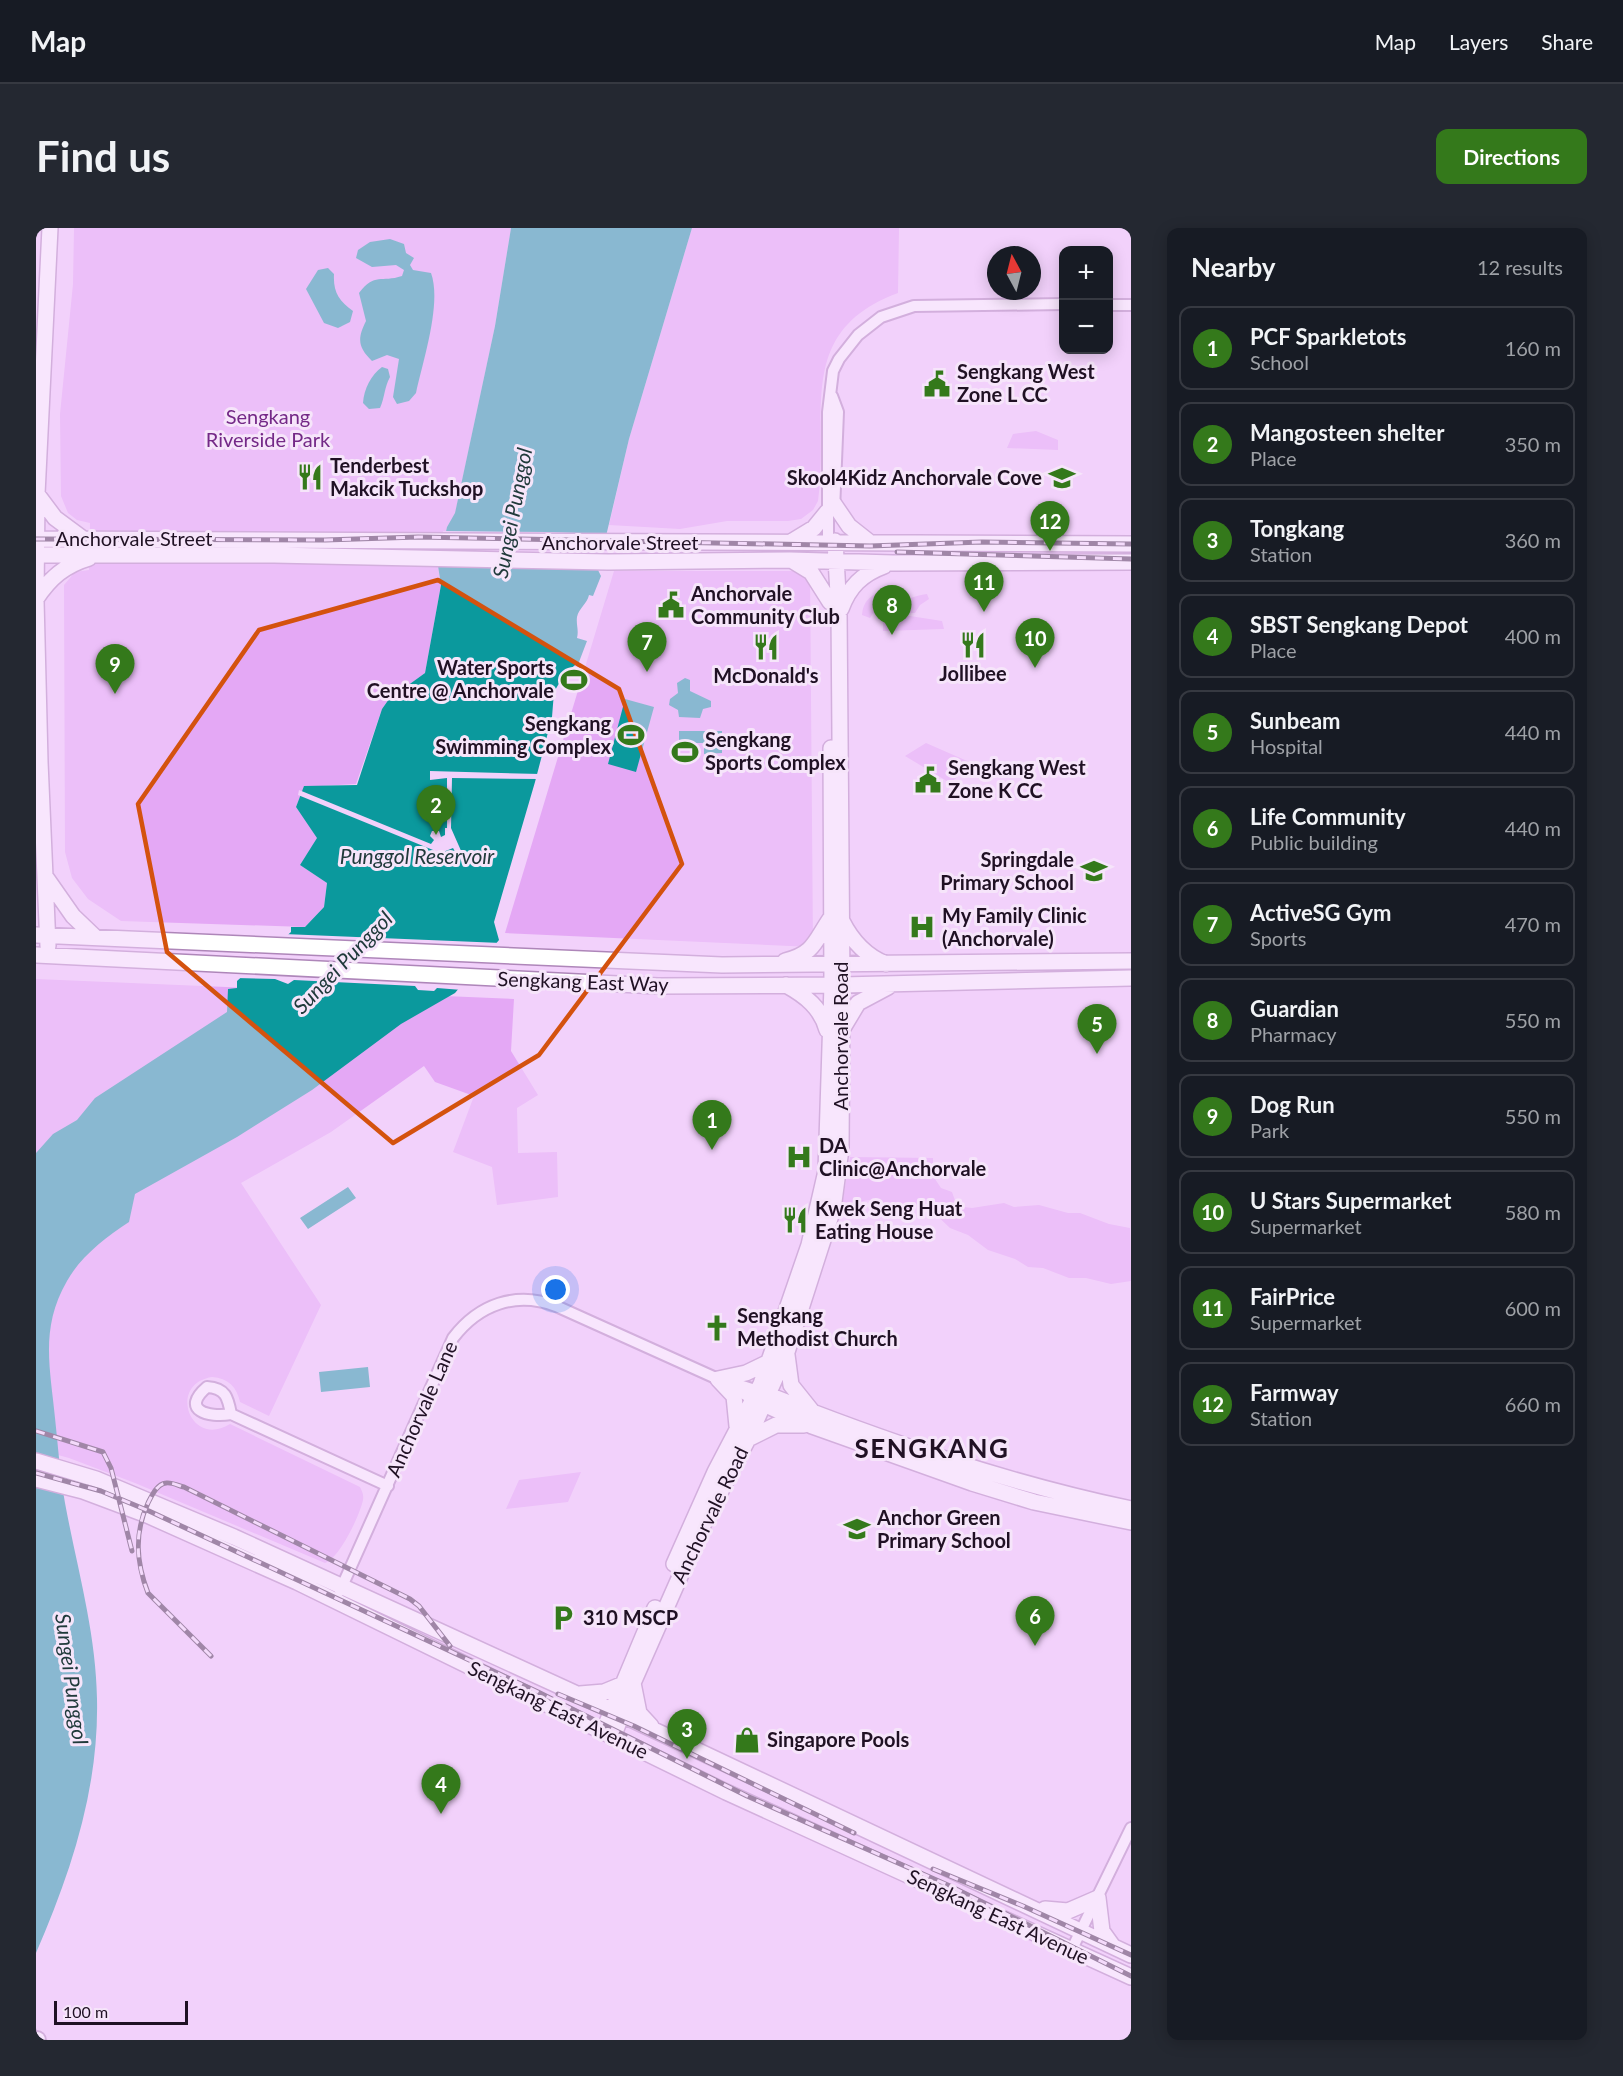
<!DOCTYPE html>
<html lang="en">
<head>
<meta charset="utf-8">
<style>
  :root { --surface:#171b24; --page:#242831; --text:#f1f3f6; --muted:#9ea1a6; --line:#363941; --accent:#34791b }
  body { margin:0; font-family:Lato,sans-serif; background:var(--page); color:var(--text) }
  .controls { position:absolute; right:18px; top:18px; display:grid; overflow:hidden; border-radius:12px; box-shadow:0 3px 15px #0003 }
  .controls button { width:54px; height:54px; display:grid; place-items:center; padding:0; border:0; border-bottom:2px solid var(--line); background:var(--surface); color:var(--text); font:30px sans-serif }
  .compass { position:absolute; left:951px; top:18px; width:54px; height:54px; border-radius:50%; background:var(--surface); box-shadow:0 3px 15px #0003; rotate:353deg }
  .scale { position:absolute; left:18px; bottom:15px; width:134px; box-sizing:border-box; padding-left:6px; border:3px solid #201124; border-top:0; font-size:16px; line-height:21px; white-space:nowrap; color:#201124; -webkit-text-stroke:4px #f6e5fa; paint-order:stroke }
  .you { position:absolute; left:520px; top:1062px; width:21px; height:21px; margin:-15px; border:4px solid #fff; border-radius:50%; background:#1a73e8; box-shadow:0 0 0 9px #1a73e833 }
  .badge { display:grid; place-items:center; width:39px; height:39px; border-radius:50%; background:var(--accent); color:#fff; font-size:20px; font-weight:700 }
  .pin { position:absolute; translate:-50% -50px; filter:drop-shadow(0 2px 3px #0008) }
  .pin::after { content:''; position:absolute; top:32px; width:21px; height:18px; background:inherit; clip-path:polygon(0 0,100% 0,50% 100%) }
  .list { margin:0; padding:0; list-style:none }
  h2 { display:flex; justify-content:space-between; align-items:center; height:78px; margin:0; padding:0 24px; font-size:26px }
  h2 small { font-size:20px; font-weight:400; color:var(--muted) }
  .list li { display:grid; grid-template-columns:39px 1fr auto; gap:18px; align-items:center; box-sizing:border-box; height:84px; margin:0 12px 12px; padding:0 12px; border:2px solid var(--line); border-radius:12px }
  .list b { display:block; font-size:22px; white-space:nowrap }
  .list p { margin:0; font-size:20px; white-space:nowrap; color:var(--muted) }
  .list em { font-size:20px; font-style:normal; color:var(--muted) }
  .map { position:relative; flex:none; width:1095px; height:1812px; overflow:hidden; border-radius:12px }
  header { display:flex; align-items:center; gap:36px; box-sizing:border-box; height:84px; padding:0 30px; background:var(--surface); border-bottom:2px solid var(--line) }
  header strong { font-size:28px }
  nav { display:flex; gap:33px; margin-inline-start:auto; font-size:21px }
  .intro { display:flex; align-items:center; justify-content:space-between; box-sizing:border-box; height:144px; padding:0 36px }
  h1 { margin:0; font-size:42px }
  .button { padding:15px 27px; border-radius:12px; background:var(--accent); color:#fff; font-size:21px; font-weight:700 }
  main { display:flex; gap:36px; padding:0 36px }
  aside { flex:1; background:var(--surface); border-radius:12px; box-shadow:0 3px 15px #0003 }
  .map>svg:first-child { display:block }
</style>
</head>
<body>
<header>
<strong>Map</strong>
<nav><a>Map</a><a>Layers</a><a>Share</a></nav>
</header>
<div class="intro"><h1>Find us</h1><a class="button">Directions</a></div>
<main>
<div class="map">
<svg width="1095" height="1812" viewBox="0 0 1095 1812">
  <rect width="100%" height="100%" fill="#f2d1fb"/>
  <path fill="#e4a8f5" d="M38 0H475L459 98 419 286 411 299 402 338 405 357 389 445 353 471 346 481 320 556 268 559 260 579 282 610 264 637 291 655 288 679 269 699 85 693 52 671 36 650 29 624 28 357 39 344 53 342 54 295 41 292 32 285 25 268 24 186 37 56Z
    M656 0H863L862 65C757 104 794 187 782 273L777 282 765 291 752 293H691L644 301 573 297 593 211Z
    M1000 203 1022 212V222L971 220 977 206Z
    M578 343H774L777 719 469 705Z
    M848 363H860L841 375 844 379 840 387 837 385 834 390 826 387C827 373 835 366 848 363Z
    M891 366 893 371 884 377 879 385 855 384 856 374C869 374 878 367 891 366Z
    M855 388H874L906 393 908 401 847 403V394Z
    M890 515 938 536 914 555 869 528Z
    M0 751 478 771 475 823 502 867 481 880 482 925 521 924 522 969 461 977 456 939 417 924 438 868 399 854 388 838 295 904 205 955 285 1077 233 1188 204 1174C201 1159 192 1150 176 1149 131 1156 154 1221 194 1196L324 1259C326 1263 328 1267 327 1272 324 1287 303 1331 289 1335L99 1255 33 1230 0 1221Z
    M814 929 897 930V948L905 960 916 964 921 978 936 980 968 975 978 979 1003 977 1032 985H1044L1073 996 1094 1000 1095 1053 1075 1056 1050 1050H1033L1007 1040 992 1039 979 1031 952 1022 932 1007 914 1000 895 982 881 976 865 987 850 985C842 970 830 968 817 979L806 977Z
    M545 1244 532 1274 470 1281 483 1252Z"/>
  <path fill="#0b999d" d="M475 0H656L593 211 562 342 565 348 557 368 553 367C551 376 543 380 541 389 540 397 543 402 541 410L551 413 543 434 529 445 518 464 516 489 499 554 458 694 463 712 419 765 365 796 276 862 201 909 99 966 93 994C69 1010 45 1028 31 1053 4 1100 14 1139 19 1190 22 1218 24 1246 29 1275 41 1340 60 1404 61 1471 63 1561 35 1644 0 1725V925L17 906 41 892 59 870 191 784 192 761 201 760V753L255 704V699H269L288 679 291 655 264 637 281 610 260 579 268 558 321 557 346 481 353 471 389 445 405 357 402 338 411 299 419 285 459 98Z
    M354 11 368 16 370 25 378 30 374 37 377 42 395 45C406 75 387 133 380 165L373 173 361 176 357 169 363 131 351 127 336 133C322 119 321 111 330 93L323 65C339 44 345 55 366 48L368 42 360 37 336 39 320 30 322 22 334 14Z
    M292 40 298 46C297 64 303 73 317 83L314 94 302 100 288 95 270 61 282 42Z
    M346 139 352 141 354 149C348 160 349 169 344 180L333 181 327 175C328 161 335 147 346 139Z
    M649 450 654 452V463L675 473V479L667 481 664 490 643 489 642 482 633 477 634 471 642 465 641 455Z
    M589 471 618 479 600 544 572 536Z
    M643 503H686V525L668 526V515H660V520H643Z
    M312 959 320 970 272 1001 264 990Z
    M332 1139 334 1159 285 1164 283 1144Z"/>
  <path fill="#f2d1fb" d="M407 303 511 304 574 306 566 338 399 339Z
    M394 543 504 546 503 551 416 550 415 600 426 625 421 627 417 620 400 627 397 622 262 567 263 562 395 616 398 612 394 608 396 603H403L405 609 409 607V600H411V550L394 552Z
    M248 706 465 715 426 762 401 760 398 763 382 762 379 758 258 752 252 756 239 751 200 750Z"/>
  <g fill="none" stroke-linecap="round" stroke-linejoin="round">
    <g stroke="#ae86b9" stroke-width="14">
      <path id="street" d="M1072 77H1095
        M796 168 802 184 798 283
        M792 313V184L797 143 803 131 822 107 845 89 878 78 1028 76
        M691 1153 722 1163
        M171 1159C190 1160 192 1170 195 1186 172 1190 144 1182 171 1159Z
        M195 1186 352 1258
        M304 1363 417 1110C443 1076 480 1063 520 1078L682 1151 718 1172
        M1035 1723 1095 1600"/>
    </g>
    <g stroke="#ae86b9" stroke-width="18">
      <path id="secondary" d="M1 266 19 290 46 310
        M798 276 813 298 832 313
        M0 311 1095 316
        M755 314 778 300 791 284
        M0 327H238L572 334 754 332 857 335 1095 334
        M757 333 775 344 794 374
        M0 371 1 266 14 0
        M0 371C14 350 29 337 53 330
        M0 372 4 534 12 718
        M805 381C813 359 826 346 848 338
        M9 648 37 688 60 710
        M806 693C816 713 830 728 850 736
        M0 707 686 737 1095 733
        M0 727 622 758 806 757 1095 750
        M749 733C778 726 779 713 794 691
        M750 757C770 768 785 780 791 802
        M807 800 822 775 852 759
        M751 1127 755 1157 775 1182
        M682 1151 698 1168 701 1198
        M682 1151 710 1145 733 1134
        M725 1164C846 1212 967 1254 1095 1281
        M721 1173 776 1198 936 1255 998 1274 1095 1294
        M712 1211 740 1197H768
        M0 1233 60 1251 198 1309 567 1478 1095 1727
        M0 1251 47 1263 111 1287 261 1354 690 1564 1095 1749
        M638 1336 679 1244 725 1156 773 1017 790 943 796 757 795 520
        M597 1455 603 1485 615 1498
        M544 1466 568 1464 585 1457
        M567 1504 619 1380
        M577 1510 597 1455 664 1303 712 1211 751 1124 797 981 805 921 806 757 803 383 799 313
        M1009 1681 1032 1683 1062 1670 1066 1703 1076 1717"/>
    </g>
    <g stroke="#ae86b9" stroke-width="20">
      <path id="primary" d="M0 1812H1"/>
    </g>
    <use href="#street" stroke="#fff" stroke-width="10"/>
    <use href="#secondary" stroke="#fff" stroke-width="15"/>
    <use href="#primary" stroke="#fff" stroke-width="16"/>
    <g stroke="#3c2b41" stroke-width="5">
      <path id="rail" d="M0 311 289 312 382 309 834 318 946 314 1095 316
        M861 324 1095 331
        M0 1203 67 1224 75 1240 96 1323
        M0 1245 65 1263 113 1283 502 1464 711 1568 914 1658 1095 1748
        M175 1428 112 1365C100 1334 98 1305 112 1275 116 1267 121 1256 130 1255 136 1254 143 1258 148 1259L374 1371 383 1378 414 1418
        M522 1466 598 1498 818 1605
        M897 1641 987 1678 1095 1727"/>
    </g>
    <use href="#rail" stroke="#f6e5fa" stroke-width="3" stroke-dasharray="9" stroke-linecap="butt"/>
  </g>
  <path d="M0 0H1095V1812H0ZM402 352 583 461 646 636 503 827 357 915 131 724 102 576 223 402Z" fill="#f2d1fb" fill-opacity=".55" fill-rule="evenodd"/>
  <path fill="none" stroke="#d4520e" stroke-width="4.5" stroke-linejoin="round" d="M402 352 583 461 646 636 503 827 357 915 131 724 102 576 223 402Z"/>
  <defs>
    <g id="civic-bare" transform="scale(2.07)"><path d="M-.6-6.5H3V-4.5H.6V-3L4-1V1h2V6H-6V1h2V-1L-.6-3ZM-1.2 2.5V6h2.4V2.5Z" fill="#34791b" stroke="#f6e5fa" stroke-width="2.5" paint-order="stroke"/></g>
    <g id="restaurant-bare" transform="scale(2.07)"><path d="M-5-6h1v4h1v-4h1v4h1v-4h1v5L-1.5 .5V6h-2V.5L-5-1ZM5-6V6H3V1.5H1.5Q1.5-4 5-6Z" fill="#34791b" stroke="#f6e5fa" stroke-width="2.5" paint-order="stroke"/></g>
    <g id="school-bare" transform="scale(2.07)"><path d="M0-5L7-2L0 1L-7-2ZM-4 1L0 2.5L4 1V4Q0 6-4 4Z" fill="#34791b" stroke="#f6e5fa" stroke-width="2.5" paint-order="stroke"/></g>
    <g id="stadium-bare" transform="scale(2.07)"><path d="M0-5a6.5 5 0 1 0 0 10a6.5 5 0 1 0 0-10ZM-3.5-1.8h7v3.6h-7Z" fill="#34791b" stroke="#f6e5fa" stroke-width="2.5" paint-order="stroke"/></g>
    <g id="hospital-bare" transform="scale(2.07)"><path d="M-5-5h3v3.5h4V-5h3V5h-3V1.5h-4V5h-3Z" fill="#34791b" stroke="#f6e5fa" stroke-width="2.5" paint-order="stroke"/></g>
    <g id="church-bare" transform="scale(2.07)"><path d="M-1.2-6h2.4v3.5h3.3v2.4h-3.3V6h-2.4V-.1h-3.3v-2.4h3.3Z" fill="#34791b" stroke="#f6e5fa" stroke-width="2.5" paint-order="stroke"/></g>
    <g id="parking-bare" transform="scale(2.07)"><path d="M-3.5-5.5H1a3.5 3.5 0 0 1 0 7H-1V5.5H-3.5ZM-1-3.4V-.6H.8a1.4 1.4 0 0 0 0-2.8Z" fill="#34791b" stroke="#f6e5fa" stroke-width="2.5" paint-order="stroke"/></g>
    <g id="shop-bare" transform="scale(2.07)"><path d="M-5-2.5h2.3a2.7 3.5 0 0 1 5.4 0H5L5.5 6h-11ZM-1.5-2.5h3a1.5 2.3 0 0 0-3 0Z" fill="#34791b" stroke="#f6e5fa" stroke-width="2.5" paint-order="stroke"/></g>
  </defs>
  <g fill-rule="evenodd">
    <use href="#civic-bare" x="901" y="156"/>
    <use href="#restaurant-bare" x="274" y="249"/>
    <use href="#school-bare" x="1026" y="250"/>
    <use href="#civic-bare" x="635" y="377"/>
    <use href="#restaurant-bare" x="937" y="417"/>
    <use href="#restaurant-bare" x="730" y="419"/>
    <use href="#stadium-bare" x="538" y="452"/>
    <use href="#stadium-bare" x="595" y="507"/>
    <use href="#stadium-bare" x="649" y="524"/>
    <use href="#civic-bare" x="892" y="552"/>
    <use href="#school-bare" x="1058" y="643"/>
    <use href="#hospital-bare" x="886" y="699"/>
    <use href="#hospital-bare" x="763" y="929"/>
    <use href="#restaurant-bare" x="759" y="992"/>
    <use href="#church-bare" x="681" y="1100"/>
    <use href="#school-bare" x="821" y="1301"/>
    <use href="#parking-bare" x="527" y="1390"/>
    <use href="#shop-bare" x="711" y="1512"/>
  </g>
  <g text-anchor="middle" stroke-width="6" stroke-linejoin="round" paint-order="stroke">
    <g font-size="20" font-weight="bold" fill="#201124" stroke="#f6e5fa" text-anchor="start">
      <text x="921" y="151">Sengkang West<tspan x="921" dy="23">Zone L CC</tspan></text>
      <text x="294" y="245">Tenderbest<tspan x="294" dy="23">Makcik Tuckshop</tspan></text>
      <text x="1006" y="257" text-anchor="end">Skool4Kidz Anchorvale Cove</text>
      <text x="655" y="373">Anchorvale<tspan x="655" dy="23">Community Club</tspan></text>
      <text x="518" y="447" text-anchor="end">Water Sports<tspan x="518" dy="23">Centre @ Anchorvale</tspan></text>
      <text x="937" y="453" text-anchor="middle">Jollibee</text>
      <text x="730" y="455" text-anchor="middle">McDonald's</text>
      <text x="575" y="503" text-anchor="end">Sengkang<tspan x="575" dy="23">Swimming Complex</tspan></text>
      <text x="669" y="519">Sengkang<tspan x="669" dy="23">Sports Complex</tspan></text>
      <text x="912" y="547">Sengkang West<tspan x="912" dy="23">Zone K CC</tspan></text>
      <text x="1038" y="639" text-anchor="end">Springdale<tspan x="1038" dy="23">Primary School</tspan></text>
      <text x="906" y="695">My Family Clinic<tspan x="906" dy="23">(Anchorvale)</tspan></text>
      <text x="783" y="925">DA<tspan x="783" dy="23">Clinic@Anchorvale</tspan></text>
      <text x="779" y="988">Kwek Seng Huat<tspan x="779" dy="23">Eating House</tspan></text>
      <text x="701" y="1095">Sengkang<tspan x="701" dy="23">Methodist Church</tspan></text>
      <text x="841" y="1297">Anchor Green<tspan x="841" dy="23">Primary School</tspan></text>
      <text x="547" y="1397">310 MSCP</text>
      <text x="731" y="1519">Singapore Pools</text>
    </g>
    <g font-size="20" fill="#742987" stroke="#f6e5fa">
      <text x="232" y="196">Sengkang<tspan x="232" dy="23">Riverside Park</tspan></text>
    </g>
    <g font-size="20" fill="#201124" stroke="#f6e5fa">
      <text x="98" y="318">Anchorvale Street</text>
      <text x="584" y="322">Anchorvale Street</text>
      <text transform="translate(547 754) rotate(2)" y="7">Sengkang East Way</text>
      <text transform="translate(805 808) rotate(-90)" y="7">Anchorvale Road</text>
      <text transform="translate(386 1181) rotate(-66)" y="7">Anchorvale Lane</text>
      <text transform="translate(674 1287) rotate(-64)" y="7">Anchorvale Road</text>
      <text transform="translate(522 1482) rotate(26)" y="7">Sengkang East Avenue</text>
      <text transform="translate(962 1689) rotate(25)" y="7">Sengkang East Avenue</text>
    </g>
    <g font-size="21" font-style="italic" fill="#203a3b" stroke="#f6e5fa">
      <text transform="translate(477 285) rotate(-79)" y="7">Sungei Punggol</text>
      <text x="381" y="636">Punggol Reservoir</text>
      <text transform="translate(307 735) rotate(-46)" y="7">Sungei Punggol</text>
      <text transform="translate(35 1451) rotate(82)" y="7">Sungei Punggol</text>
    </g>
    <g font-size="26" font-weight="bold" letter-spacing="1.5" fill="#201124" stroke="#f6e5fa">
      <text x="896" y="1230">SENGKANG</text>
    </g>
  </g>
</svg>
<div class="controls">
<button>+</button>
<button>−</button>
</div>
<svg class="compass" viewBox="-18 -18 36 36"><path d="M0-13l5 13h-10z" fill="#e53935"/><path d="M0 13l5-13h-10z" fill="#9ea1a6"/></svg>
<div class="scale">100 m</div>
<div class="you"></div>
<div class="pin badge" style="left:676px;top:922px">1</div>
<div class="pin badge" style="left:400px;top:607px">2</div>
<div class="pin badge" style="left:651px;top:1531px">3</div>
<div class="pin badge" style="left:405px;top:1586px">4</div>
<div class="pin badge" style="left:1061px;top:826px">5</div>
<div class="pin badge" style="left:999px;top:1418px">6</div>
<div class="pin badge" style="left:611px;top:444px">7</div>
<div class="pin badge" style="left:856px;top:407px">8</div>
<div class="pin badge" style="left:79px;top:466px">9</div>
<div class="pin badge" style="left:999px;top:440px">10</div>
<div class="pin badge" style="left:948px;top:384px">11</div>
<div class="pin badge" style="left:1014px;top:323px">12</div>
</div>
<aside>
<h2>Nearby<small>12 results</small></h2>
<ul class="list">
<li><span class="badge">1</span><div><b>PCF Sparkletots</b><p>School</p></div><em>160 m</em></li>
<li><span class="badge">2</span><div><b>Mangosteen shelter</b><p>Place</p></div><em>350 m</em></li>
<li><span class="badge">3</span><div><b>Tongkang</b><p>Station</p></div><em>360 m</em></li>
<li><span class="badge">4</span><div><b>SBST Sengkang Depot</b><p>Place</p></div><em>400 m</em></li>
<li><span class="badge">5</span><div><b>Sunbeam</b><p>Hospital</p></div><em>440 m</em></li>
<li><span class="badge">6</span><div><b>Life Community</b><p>Public building</p></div><em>440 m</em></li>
<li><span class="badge">7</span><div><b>ActiveSG Gym</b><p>Sports</p></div><em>470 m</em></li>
<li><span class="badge">8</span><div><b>Guardian</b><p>Pharmacy</p></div><em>550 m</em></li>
<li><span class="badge">9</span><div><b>Dog Run</b><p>Park</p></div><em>550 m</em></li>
<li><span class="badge">10</span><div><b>U Stars Supermarket</b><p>Supermarket</p></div><em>580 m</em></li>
<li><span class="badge">11</span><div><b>FairPrice</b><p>Supermarket</p></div><em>600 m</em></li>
<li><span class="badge">12</span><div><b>Farmway</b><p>Station</p></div><em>660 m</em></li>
</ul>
</aside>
</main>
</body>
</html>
